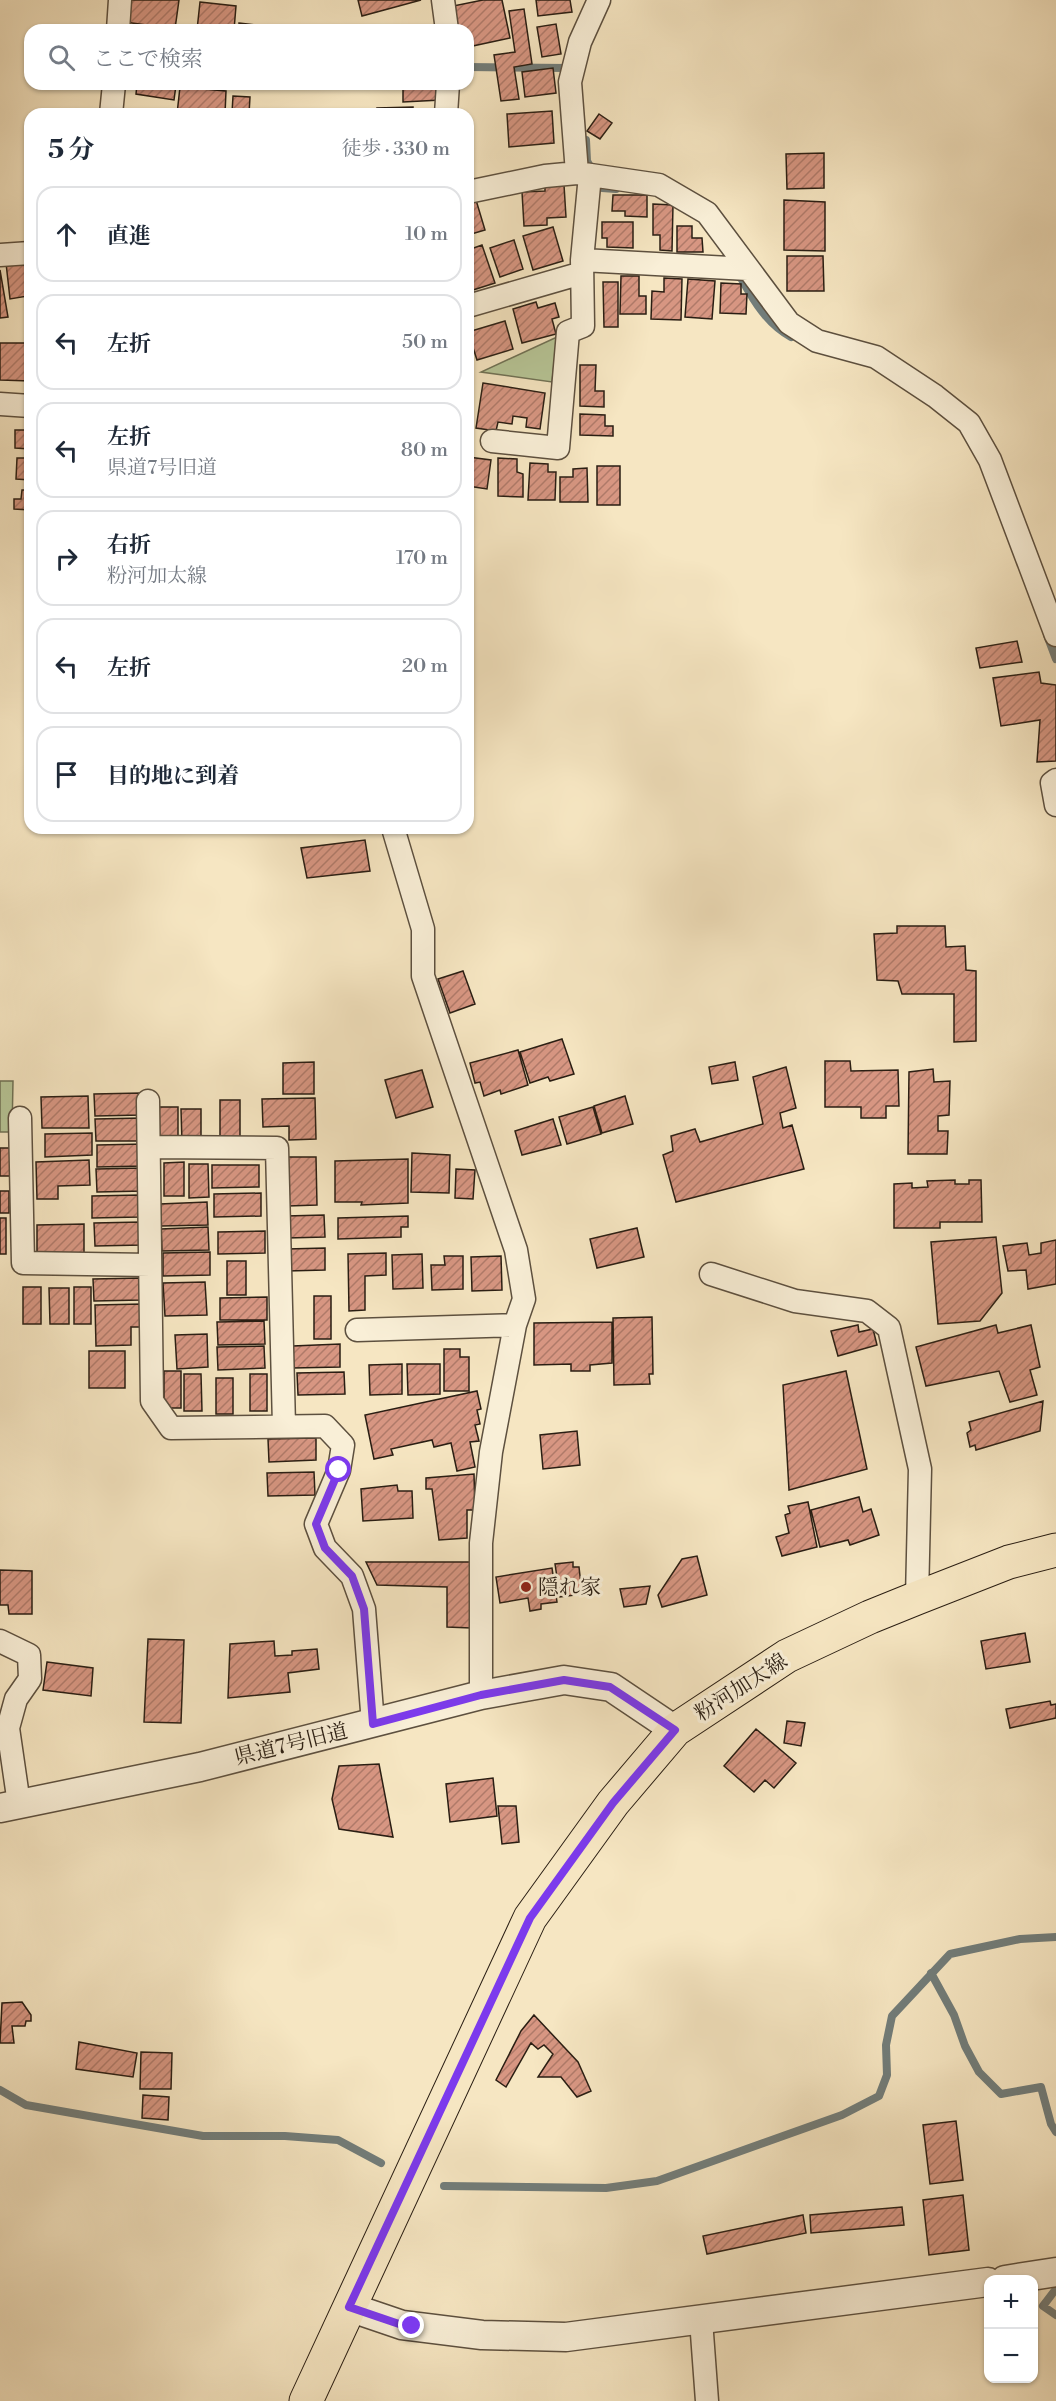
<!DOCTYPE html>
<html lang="ja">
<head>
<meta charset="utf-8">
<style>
  :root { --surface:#fff; --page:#f2f2f3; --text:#1f2937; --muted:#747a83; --line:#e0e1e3 }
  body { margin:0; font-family:"Libre Bodoni","Noto Serif JP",serif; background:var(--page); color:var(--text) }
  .controls { position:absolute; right:18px; bottom:18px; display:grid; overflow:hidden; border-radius:12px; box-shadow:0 2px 4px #0004 }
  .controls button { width:54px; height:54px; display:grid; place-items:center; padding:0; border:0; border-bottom:2px solid var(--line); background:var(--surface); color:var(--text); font:30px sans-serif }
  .stop { position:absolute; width:18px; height:18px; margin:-14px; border:4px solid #7c3aed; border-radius:50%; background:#fff }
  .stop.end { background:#7c3aed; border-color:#fff; box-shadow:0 2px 6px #0008 }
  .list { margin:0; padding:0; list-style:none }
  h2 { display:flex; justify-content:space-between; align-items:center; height:78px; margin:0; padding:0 24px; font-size:26px }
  h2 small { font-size:20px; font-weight:400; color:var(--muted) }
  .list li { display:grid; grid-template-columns:39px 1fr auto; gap:18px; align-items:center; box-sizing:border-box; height:96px; margin:0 12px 12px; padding:0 12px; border:2px solid var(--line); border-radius:18px }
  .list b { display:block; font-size:22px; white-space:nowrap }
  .list p { margin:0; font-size:20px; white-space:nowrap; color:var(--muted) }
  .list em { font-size:20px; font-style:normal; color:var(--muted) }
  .icon { flex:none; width:33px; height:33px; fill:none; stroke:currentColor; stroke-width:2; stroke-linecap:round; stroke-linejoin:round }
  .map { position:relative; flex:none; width:1056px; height:2401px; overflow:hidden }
  .search { position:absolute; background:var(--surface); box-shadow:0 2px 4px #0004; left:24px; top:24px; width:450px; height:66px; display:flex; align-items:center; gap:15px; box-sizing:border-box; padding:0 21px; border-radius:18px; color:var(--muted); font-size:22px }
  .panel { position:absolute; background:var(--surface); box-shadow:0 2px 4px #0004; left:24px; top:108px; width:450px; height:726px; border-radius:18px }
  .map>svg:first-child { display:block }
</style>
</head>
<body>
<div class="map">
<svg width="1056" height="2401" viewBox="0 0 1056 2401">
  <defs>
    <pattern id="building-hatch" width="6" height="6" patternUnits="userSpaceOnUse" patternTransform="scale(1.5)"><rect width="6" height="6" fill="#d79682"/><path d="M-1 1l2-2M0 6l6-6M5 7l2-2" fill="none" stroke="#af7a69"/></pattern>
  </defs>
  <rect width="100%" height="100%" fill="#f6e6c2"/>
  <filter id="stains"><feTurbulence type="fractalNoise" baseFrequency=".00333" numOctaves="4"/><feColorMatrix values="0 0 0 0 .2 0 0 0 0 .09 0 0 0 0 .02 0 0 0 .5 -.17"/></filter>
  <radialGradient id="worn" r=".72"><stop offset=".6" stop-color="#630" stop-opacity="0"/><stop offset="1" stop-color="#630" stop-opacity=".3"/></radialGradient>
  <path fill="#b7c697" stroke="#707255" stroke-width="1.5" d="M557 337 552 382 481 372Z
    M0 1081H13L12 1132H0Z"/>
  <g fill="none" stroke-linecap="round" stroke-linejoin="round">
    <path stroke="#727d7a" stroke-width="8" d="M468 67 571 68
      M586 140 587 161 602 188 616 189
      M737 271C752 297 764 322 791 337
      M1047 635 1056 659
      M931 1973 954 2015 965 2046 979 2072 1001 2094 1041 2087 1051 2124 1056 2132
      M0 2090 26 2105 203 2136H285L338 2140 381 2163
      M444 2186 606 2188 657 2181 842 2115 879 2096 887 2075 886 2045 892 2016 950 1954 1020 1939 1056 1937
      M1056 2289 1043 2306 1056 2315"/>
  </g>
  <path fill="url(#building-hatch)" stroke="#2a1e13" stroke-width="1.5" d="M128 0H179L175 29 125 22Z
    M358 0H421L362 16Z
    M483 0H502L510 38 468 47V30H458L453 6Z
    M536 0H570L572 12 538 16Z
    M200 2 236 6 234 30H197Z
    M524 9 532 64 514 67 519 99 501 101 494 55 515 52 509 11Z
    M239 23 257 25V30H239Z
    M556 24 561 54 542 57 537 27Z
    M553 68 556 93 525 97 522 72Z
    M137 84 176 85 174 100 136 94Z
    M403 84H440L441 100 403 102Z
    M180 87 226 91 225 114H177Z
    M233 96 250 97 249 114H225L232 113Z
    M413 107V114H378L377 108Z
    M552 111 554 143 509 147 507 114Z
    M599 114 612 123 600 139 587 131Z
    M824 153V188L787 189 786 154Z
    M545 185H564L566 217 547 218V225L524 226 522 192 545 191Z
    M613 195H647V217L625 216V211H612Z
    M476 200 485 230 468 235V202Z
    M784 200 825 202V251L784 250Z
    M653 204 673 205 672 251 660 250V235H653Z
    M602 222H633V248L607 247V238H602Z
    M677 226H692V238H702L703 252H677Z
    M553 227 563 261 533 270 523 236Z
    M514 240 523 269 500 277 490 248Z
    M482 245 495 283 473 290 468 277V250Z
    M787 256H823L824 291H787Z
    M24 261 28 296 10 299 6 263Z
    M0 270 8 317 0 318Z
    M621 276H639V296H646V314H620Z
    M664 278 682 279 681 320 651 319 652 291 664 292Z
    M688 279 715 281 712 319 685 317Z
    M603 282H618V327H604Z
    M721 283 741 284V294H747L746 314 720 313Z
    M536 302 538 308 555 303 559 317 552 319 556 334 522 343 513 309Z
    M505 321 513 349 477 360 468 332Z
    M0 343H30V381L0 380Z
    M580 365H596L595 391H604V407L580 406Z
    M483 383 545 393 540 429 526 427 527 418 513 416 512 424 498 422 496 431 476 428Z
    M580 414 605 415V426H613V436L580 435Z
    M27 425H30V449L15 448V430H27Z
    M468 457 491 460 487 489 468 486Z
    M17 458H30V480L16 479Z
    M498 458 517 459V472L523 474V497L498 496Z
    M530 463 548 464V472H556L555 500H528Z
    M597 466H620V505H597Z
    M587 468 588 502H560V477H573V469Z
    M22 490H30V510L14 509V499H21Z
    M1017 641 1022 662 980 668 976 648Z
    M1039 672 1041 683 1056 685V761L1037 762 1040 720 1001 726 993 678Z
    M365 840 370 871 307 878 301 848Z
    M897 926H945L946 947 965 946 966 970 976 971V1041L954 1042V994H902L898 981 877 980 874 934 897 933Z
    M463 971 475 1004 450 1013 438 979Z
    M562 1039 574 1074 550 1081 548 1077 530 1083 520 1052Z
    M518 1050 528 1085 501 1094 500 1090 484 1096 480 1082 475 1083 470 1063Z
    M825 1061H850L851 1071 898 1070 899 1106H886V1118H861V1107H825Z
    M314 1062V1094H283V1063Z
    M735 1062 738 1080 712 1084 709 1067Z
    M786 1067 796 1108 780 1113 783 1128 792 1125 804 1169 676 1202 663 1155 673 1151 671 1136 695 1129 700 1142 763 1124 753 1077Z
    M933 1069 934 1082 950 1081 949 1115 938 1116V1131H948L947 1154H908L909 1072Z
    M422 1070 433 1107 396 1118 385 1080Z
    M141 1093 142 1115 95 1116 94 1094Z
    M88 1096 89 1128H42L41 1097Z
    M625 1096 633 1124 602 1133 594 1106Z
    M315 1098 316 1139 289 1140V1126L263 1127 262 1099Z
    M220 1100H240V1137H220Z
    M158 1107H178V1141H158Z
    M593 1107 601 1134 567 1144 559 1117Z
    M181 1109H201V1143H182Z
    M142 1118 143 1141H96L95 1119Z
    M553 1119 561 1145 522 1155 515 1131Z
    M92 1133V1155L45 1157V1134Z
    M144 1144V1166L97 1167V1145Z
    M0 1148H16L17 1176H0Z
    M412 1153 450 1155 449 1193 411 1192Z
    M288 1157H316L317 1205 288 1206Z
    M408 1159V1203L361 1205 362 1202H335V1161Z
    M89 1160 90 1185 58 1186V1199H37L36 1162Z
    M184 1162V1196H164V1163Z
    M189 1164H208L209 1197 189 1198Z
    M212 1165H259V1187L212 1188Z
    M143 1168 144 1191 97 1192 96 1169Z
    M456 1169 475 1170 473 1199 455 1198Z
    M955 1180V1184H969V1180H981L982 1222H940V1228H894V1184L912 1183V1188L928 1187 927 1181Z
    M0 1191H9V1213H0Z
    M261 1193V1216L214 1217V1194Z
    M139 1195V1217L92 1218V1196Z
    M207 1202 208 1225 161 1226 160 1204Z
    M324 1215 325 1237 287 1238 286 1216Z
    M408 1216V1227H401V1237L338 1239V1218Z
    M0 1218H6V1254H0Z
    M141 1222 142 1245 95 1246 94 1223Z
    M84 1224V1256L37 1257V1225Z
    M208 1227 209 1250 162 1251 161 1229Z
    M637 1228 644 1257 597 1268 590 1239Z
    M265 1231V1253L218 1254V1232Z
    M996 1237 1002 1293 980 1321 938 1324 931 1242Z
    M1056 1240V1284L1028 1289 1026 1270 1008 1271 1003 1246 1027 1243 1029 1255 1041 1253V1243Z
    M325 1248V1270L287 1271V1249Z
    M210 1252V1275L163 1276V1253Z
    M386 1253V1275L365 1276V1310L349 1311 348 1254Z
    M422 1254 423 1288 393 1289 392 1255Z
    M444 1256H463V1289L432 1290 431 1265H445Z
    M501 1256 502 1290 472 1291 471 1257Z
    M227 1261H246V1295H227Z
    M141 1278V1300L94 1301 93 1279Z
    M205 1282 207 1315 165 1316 163 1283Z
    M23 1287H41V1324H23Z
    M74 1287H91V1324H74Z
    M49 1288H69V1324H50Z
    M314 1296H331V1339H314Z
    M267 1297V1320H220V1298Z
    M142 1304V1327H131V1345L96 1346 95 1305Z
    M652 1317 653 1374H649L650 1384 614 1385 613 1318Z
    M264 1321 265 1344 218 1345 217 1322Z
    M612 1322V1363L590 1365V1371H571V1364L534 1365V1323Z
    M858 1325 859 1332 873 1329 877 1345 838 1356 831 1331Z
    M996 1325 998 1333 1031 1325 1040 1367 1030 1370 1037 1395 1010 1402 999 1371 926 1386 916 1347Z
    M207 1334 208 1367 177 1369 175 1335Z
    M340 1344V1367L293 1368V1346Z
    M264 1346 265 1368 218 1370 217 1347Z
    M444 1349H460V1357H469V1391H444Z
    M89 1351H125V1388H89Z
    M402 1364V1394L370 1395 369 1365Z
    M407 1364H440V1394L408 1395Z
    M164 1371H181V1408H164Z
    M846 1371 867 1469 789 1490 783 1385Z
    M344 1372 345 1394 298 1395 297 1373Z
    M184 1374H201L202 1411H184Z
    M250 1374H267V1411H250Z
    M216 1378H233V1414H216Z
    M477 1391 481 1409 477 1410 480 1424 475 1425 479 1441 470 1442 475 1467 457 1471 451 1443 434 1447 432 1440 391 1449 393 1455 374 1459 365 1415Z
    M1043 1401 1040 1431 976 1450 975 1445 970 1447 967 1433 971 1430 969 1422Z
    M577 1431 580 1465 543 1469 540 1435Z
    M316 1438V1460L269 1462 268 1439Z
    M314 1472 315 1495 268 1496 267 1473Z
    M474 1474 475 1510H467V1538L439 1540 432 1489H426V1478Z
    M397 1485 398 1491H412L413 1518 363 1521 361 1489Z
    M859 1497 863 1512 871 1509 879 1535 850 1545 848 1540 820 1547 811 1510Z
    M808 1502 817 1547 782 1556 776 1537 789 1533 785 1515 790 1513 788 1506Z
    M697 1556 707 1595 662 1607 658 1595 682 1559Z
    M366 1562H472L471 1628 447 1627V1587L377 1585Z
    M573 1562V1567H579L582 1594 560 1597 555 1564Z
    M552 1568 557 1602 541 1604V1609L530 1611 528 1598 500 1603 496 1577Z
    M0 1570 32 1571V1614H9L8 1605H0Z
    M650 1586 646 1604 624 1607 620 1589Z
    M1025 1633 1030 1662 986 1669 981 1641Z
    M148 1639 184 1640 181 1723 144 1722Z
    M274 1641 275 1656 292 1655V1651L317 1649 319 1669 288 1673 290 1692 228 1698 230 1644Z
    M47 1662 93 1668 91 1696 43 1690Z
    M1050 1701 1051 1705 1056 1704V1718L1010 1728 1006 1709Z
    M787 1721 805 1723 801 1746 784 1743Z
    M756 1729 796 1763 774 1788 765 1780 754 1792 724 1766Z
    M379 1764 393 1837 339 1829 332 1799 339 1766Z
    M493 1778 497 1816 450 1822 446 1784Z
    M498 1806H516L519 1842 502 1844Z
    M22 2002 31 2015V2021H26L25 2026H12L14 2043H0L2 2003Z
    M534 2015 578 2062 591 2091 577 2097 561 2077H538L553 2054 544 2045 538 2049 531 2043 506 2087 496 2080 521 2031Z
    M79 2042 137 2053 133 2077 76 2069Z
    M141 2052 172 2053 171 2089H140Z
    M143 2095 169 2097 168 2120 142 2118Z
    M956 2121 963 2180 930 2184 923 2125Z
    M963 2195 969 2250 929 2255 923 2200Z
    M902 2207 904 2225 811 2233 810 2215Z
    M803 2215 806 2233 707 2254 703 2236Z"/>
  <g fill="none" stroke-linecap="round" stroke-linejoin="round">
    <g stroke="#5d503f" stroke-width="25">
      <path id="minor" d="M443 0 447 30
        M118 30 120 0
        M111 114 114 84
        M446 114 448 84
        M577 173 570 82 580 42 599 0
        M468 192 545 176 577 173 659 185 707 213 789 323 817 341 876 357 935 396 969 423 990 460 1056 635
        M0 255 30 253
        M582 260 748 269
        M468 306 582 273
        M0 404 30 406
        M492 441 558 448 568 332 583 326 582 260 590 175
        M1056 780 1052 783 1056 805
        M393 828 423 929V976L516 1250 524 1299 515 1325 491 1452 481 1543V1695
        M148 1101 152 1401 171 1428 325 1426 343 1445 339 1470 316 1524 325 1548 352 1576 364 1609 373 1724
        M20 1118 23 1263 150 1265
        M149 1147 277 1148 284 1426
        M711 1274 795 1301 867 1311 889 1328 920 1469 917 1598
        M357 1330 515 1325
        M0 1641 29 1655 30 1679 16 1699 8 1728 19 1804
        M701 2320 707 2401"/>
    </g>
    <g stroke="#5d503f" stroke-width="31">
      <path id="tertiary" d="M0 1808 200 1767 481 1695 564 1680 611 1687 675 1730
        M1005 2280 1056 2272
        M349 2307 402 2325 482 2335 566 2337 988 2282"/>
    </g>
    <g stroke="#2a1e13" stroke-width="35">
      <path id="primary" d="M306 2401 530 1918 613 1803 675 1730 787 1656 870 1617 917 1598 1009 1562 1056 1550"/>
    </g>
    <use href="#minor" stroke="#f9efd7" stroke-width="22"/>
    <use href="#tertiary" stroke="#f9efd7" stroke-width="28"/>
    <use href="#primary" stroke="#f6e6c2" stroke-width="33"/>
  </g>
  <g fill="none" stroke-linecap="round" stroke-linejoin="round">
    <path stroke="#7c3aed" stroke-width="8" d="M339 1470 316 1524 325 1548 352 1576 364 1609 373 1724 481 1695 564 1680 610 1687 675 1730 613 1803 530 1918 349 2307 402 2325 412 2326"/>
  </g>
  <circle fill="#8f2418" stroke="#f9efd7" stroke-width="2" cx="526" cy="1587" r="6"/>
  <g text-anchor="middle" stroke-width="6" stroke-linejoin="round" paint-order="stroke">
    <g font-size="21" fill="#2a1e13" stroke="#f9efd7" text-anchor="start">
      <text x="538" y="1594">隠れ家</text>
    </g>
    <g font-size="21" fill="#2a1e13" stroke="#f9efd7">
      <text transform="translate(741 1687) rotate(-33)" y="7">粉河加太線</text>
      <text transform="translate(291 1744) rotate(-14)" y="7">県道7号旧道</text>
    </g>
  </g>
  <rect width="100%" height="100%" filter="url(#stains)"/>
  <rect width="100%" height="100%" fill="url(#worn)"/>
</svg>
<div class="controls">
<button>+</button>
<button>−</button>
</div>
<div class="stop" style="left:339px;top:1470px"></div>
<div class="stop end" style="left:412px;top:2326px"></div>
<div class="search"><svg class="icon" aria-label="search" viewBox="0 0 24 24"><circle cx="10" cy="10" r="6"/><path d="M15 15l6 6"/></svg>ここで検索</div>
<section class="panel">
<h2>5 分<small>徒歩 · 330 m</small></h2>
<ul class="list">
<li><svg class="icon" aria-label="ahead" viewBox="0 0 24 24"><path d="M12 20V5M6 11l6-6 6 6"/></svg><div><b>直進</b></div><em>10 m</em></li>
<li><svg class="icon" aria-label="left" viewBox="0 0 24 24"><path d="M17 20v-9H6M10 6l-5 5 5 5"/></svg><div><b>左折</b></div><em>50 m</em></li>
<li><svg class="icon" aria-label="left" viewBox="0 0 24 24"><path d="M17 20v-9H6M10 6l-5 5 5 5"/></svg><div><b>左折</b><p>県道7号旧道</p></div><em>80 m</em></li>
<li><svg class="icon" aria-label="right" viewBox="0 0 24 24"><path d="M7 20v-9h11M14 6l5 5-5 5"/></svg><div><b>右折</b><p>粉河加太線</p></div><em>170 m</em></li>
<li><svg class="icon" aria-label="left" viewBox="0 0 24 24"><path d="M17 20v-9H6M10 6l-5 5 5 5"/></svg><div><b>左折</b></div><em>20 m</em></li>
<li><svg class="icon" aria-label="arrive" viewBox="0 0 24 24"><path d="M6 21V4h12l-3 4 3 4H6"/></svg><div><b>目的地に到着</b></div></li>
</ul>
</section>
</div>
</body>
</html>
